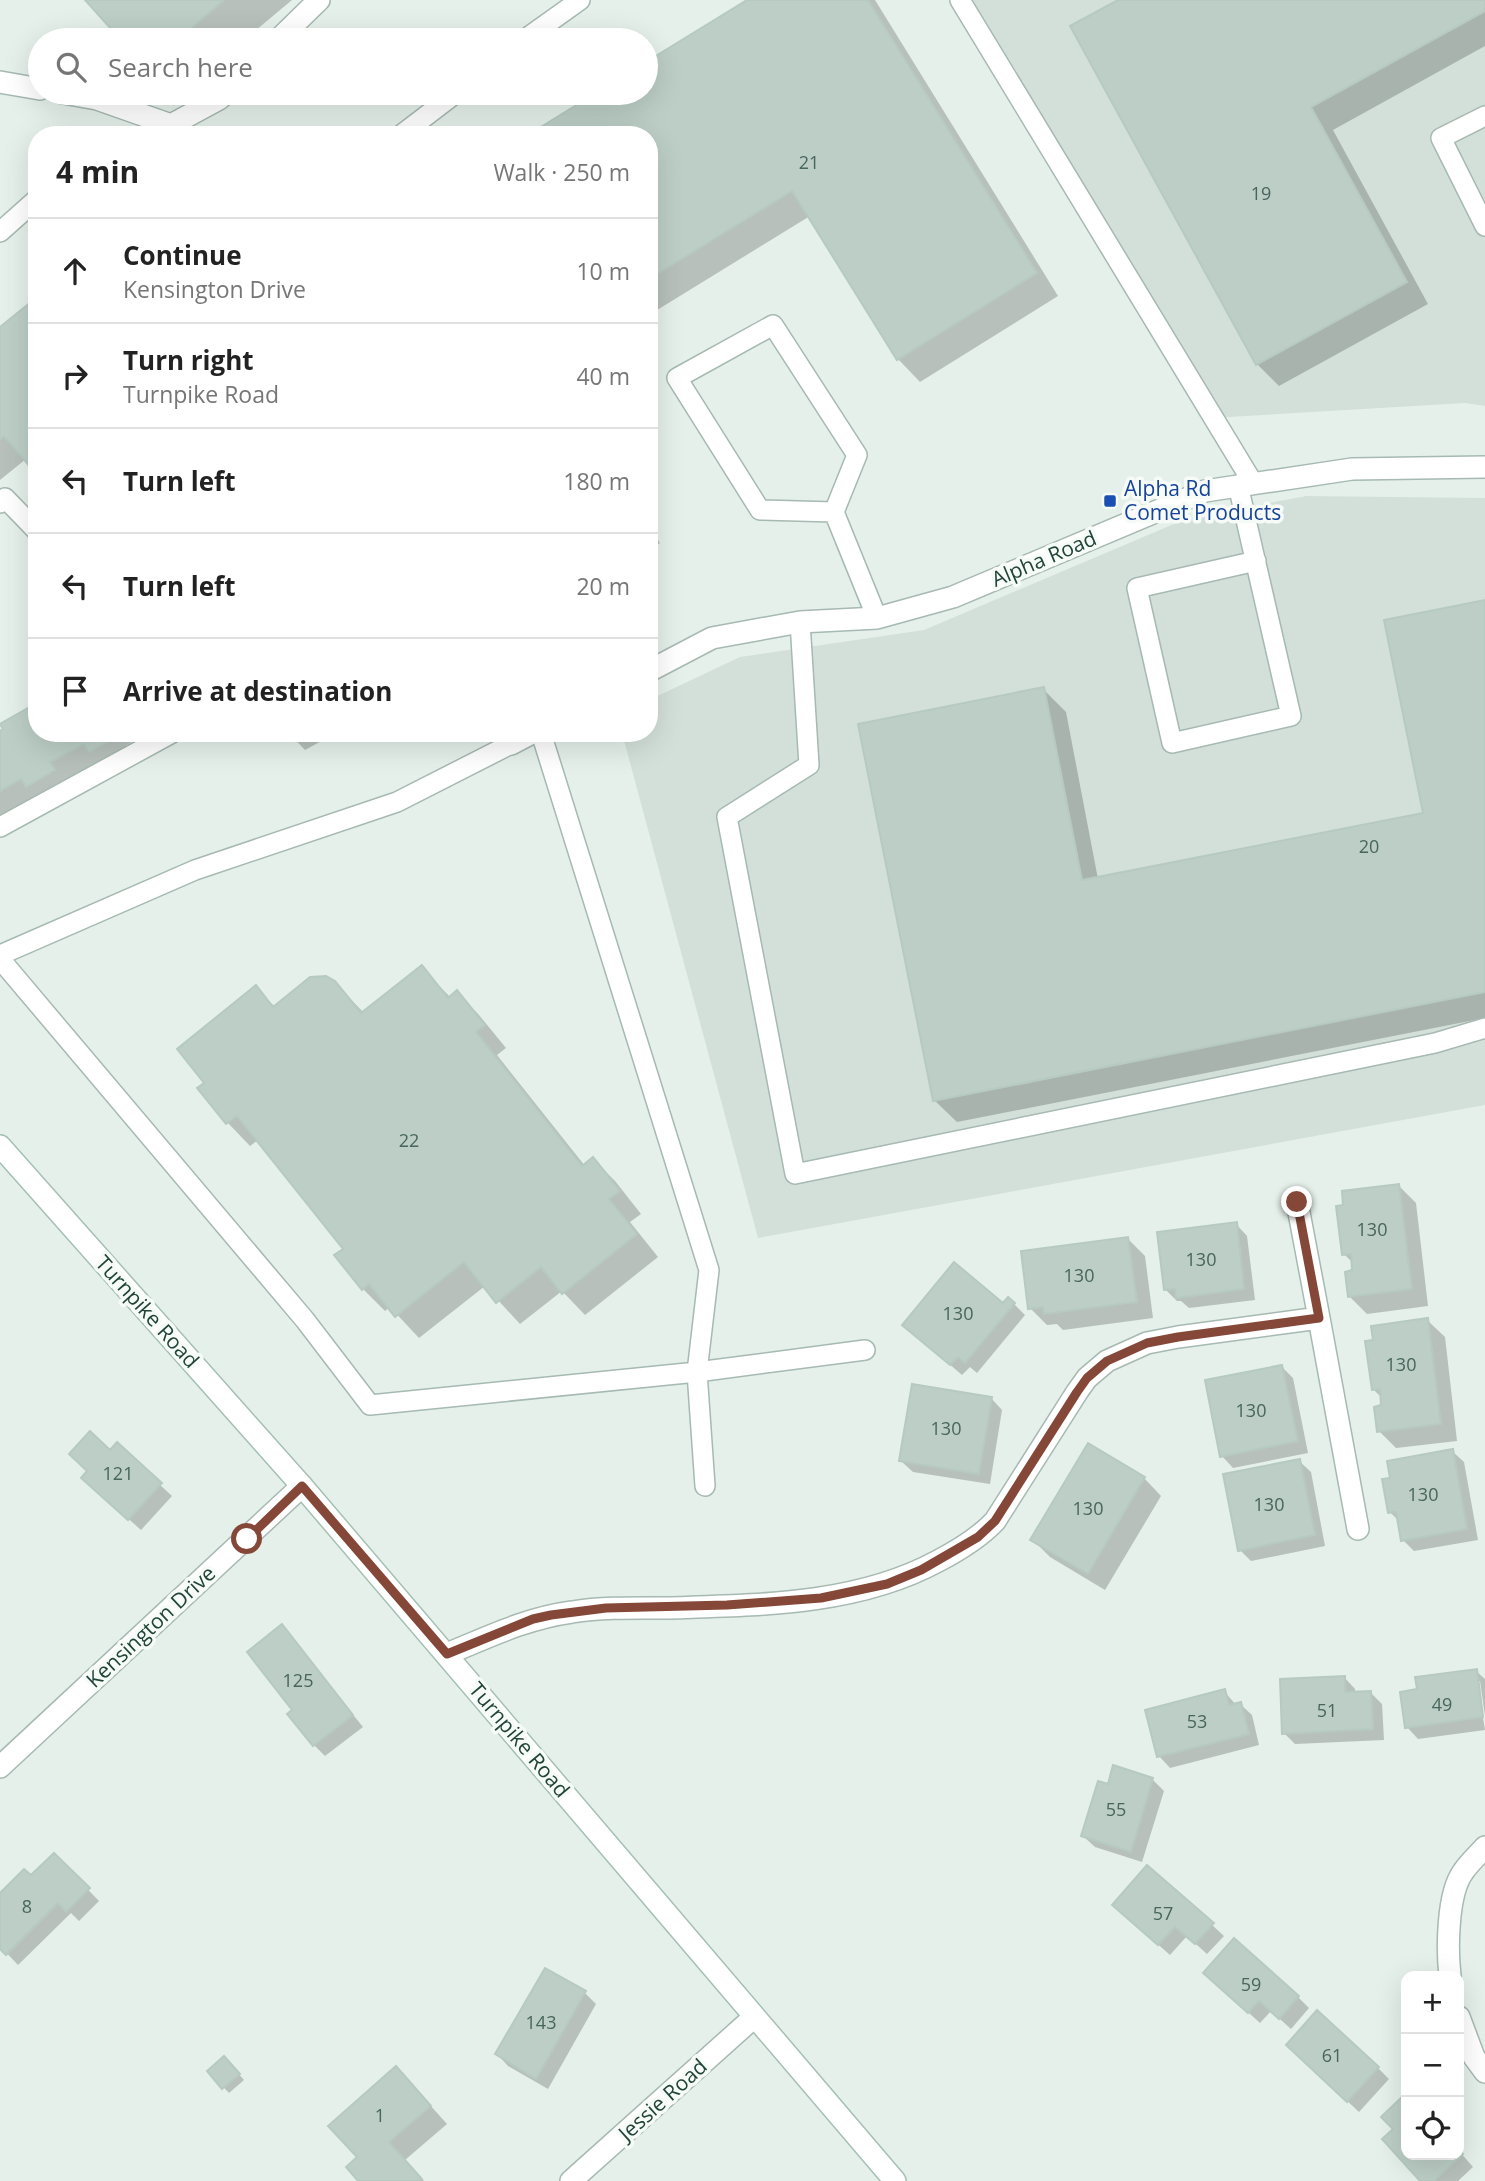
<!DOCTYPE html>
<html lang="en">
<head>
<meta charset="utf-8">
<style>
  :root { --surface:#fff; --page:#f6f6f6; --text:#222; --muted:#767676; --line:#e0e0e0 }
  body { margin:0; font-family:"Open Sans",sans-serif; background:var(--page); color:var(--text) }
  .controls { position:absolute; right:21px; bottom:21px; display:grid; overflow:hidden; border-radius:14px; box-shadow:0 7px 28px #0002 }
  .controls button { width:63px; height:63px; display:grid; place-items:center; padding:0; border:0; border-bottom:2px solid var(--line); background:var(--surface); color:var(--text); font:35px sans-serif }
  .stop { position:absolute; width:21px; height:21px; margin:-16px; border:5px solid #854838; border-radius:50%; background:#fff }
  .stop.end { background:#854838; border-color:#fff; box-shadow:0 2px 7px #0008 }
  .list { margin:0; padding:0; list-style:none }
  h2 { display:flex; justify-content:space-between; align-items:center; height:91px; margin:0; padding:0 28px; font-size:30px }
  h2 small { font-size:23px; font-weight:400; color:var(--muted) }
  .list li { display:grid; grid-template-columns:46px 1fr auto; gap:21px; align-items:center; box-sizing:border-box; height:105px; padding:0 28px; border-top:2px solid var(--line) }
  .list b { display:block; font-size:26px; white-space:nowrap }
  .list p { margin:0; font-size:23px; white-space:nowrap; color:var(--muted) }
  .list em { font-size:23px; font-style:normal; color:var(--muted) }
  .icon { flex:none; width:38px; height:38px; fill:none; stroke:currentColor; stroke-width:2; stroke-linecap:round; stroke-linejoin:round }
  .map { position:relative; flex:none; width:1485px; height:2181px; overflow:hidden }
  .search { position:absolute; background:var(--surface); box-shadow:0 7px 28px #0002; left:28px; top:28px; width:630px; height:77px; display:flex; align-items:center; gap:18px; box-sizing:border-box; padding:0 24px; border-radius:38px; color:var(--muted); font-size:26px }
  .panel { position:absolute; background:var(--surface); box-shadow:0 7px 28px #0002; left:28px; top:126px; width:630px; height:616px; border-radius:28px }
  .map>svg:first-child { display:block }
</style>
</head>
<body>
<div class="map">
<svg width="1485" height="2181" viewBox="0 0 1485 2181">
  <rect width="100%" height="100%" fill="#e5f0ea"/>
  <path fill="#d3e0d9" d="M955 0H1485V406L1465 403 1212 418Z
    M1306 496 1485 498V1105L758 1238 622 733H649V700L740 657 924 630 1188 518Z"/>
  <path fill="#0003" d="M88 0H292L244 40H124Z
    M750 0H875L1058 296 920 382 898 359 810 216 649 315V135H532L600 93H646V64Z
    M1121 0H1485V46L1333 130 1428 304 1279 386 1257 364Z
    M172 93H201L185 105Z
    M0 330 26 459 0 480Z
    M649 526 660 543 649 550Z
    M1485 602V1018L957 1122 934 1100 1043 689 1066 712 1098 879 1425 814Z
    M0 733H148L125 746 130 755 108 768 100 761 66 780 71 788 0 830Z
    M289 733H336L305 750Z
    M421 967 451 998 457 992 479 1015 506 1048 497 1055 585 1166 593 1159 615 1181 641 1214 630 1222 658 1257 585 1315 562 1291 520 1324 485 1286 419 1338 390 1307 385 1311 363 1289 345 1249 258 1140 250 1146 228 1123 200 1088 207 1083 255 987 275 1007 334 982 364 1013Z
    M1398 1185 1416 1203 1428 1306 1367 1314 1349 1296 1354 1272 1353 1263 1344 1254Z
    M1236 1224 1247 1236 1255 1300 1189 1308 1181 1301H1177L1166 1290Z
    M1128 1239 1145 1256 1153 1318 1063 1330 1057 1324 1047 1325 1030 1308Z
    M1014 1304 1025 1315 977 1373 970 1367 962 1375 904 1325Z
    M1427 1320 1445 1337 1457 1441 1396 1448 1379 1431 1382 1398 1373 1389Z
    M1282 1367 1293 1378 1308 1453 1233 1468 1222 1456Z
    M991 1398 1002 1410 990 1484 913 1472 901 1461Z
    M117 1445 172 1496 141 1530 95 1489 110 1452Z
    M1452 1451 1464 1462 1478 1540 1414 1551 1403 1540 1400 1522 1390 1512 1392 1479Z
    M1299 1461 1311 1472 1325 1546 1251 1561 1240 1550Z
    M1144 1478 1161 1496 1105 1590 1050 1557 1033 1540Z
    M282 1627 363 1727 325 1756 314 1745 295 1710Z
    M1476 1671 1485 1679V1716L1480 1681H1477L1485 1730 1418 1739 1407 1727 1419 1691Z
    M1344 1677 1355 1689V1694L1371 1693 1382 1704 1384 1740 1295 1744 1284 1733Z
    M1224 1691 1236 1705 1240 1704 1252 1715 1259 1745 1170 1768 1159 1756Z
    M1152 1779 1164 1791 1142 1862 1095 1847 1083 1836Z
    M54 1855 99 1901 79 1921 71 1913 18 1965 0 1946V1895L31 1878Z
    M1126 1916 1212 1925 1224 1936 1207 1954 1187 1936 1170 1955Z
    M545 1970 585 1993 596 2004 548 2089 508 2066 497 2054Z
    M1217 1984 1298 1997 1309 2008 1291 2029 1271 2011 1260 2023Z
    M1299 2056 1378 2068 1389 2079 1359 2112Z
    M229 2063 244 2080 229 2093 209 2072Z
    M413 2086 447 2124 405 2160 424 2181H360L359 2158Z
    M1406 2096V2155H1459V2151L1473 2167 1458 2181H1423L1384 2139 1395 2129 1383 2117Z"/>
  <path fill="#bccec6" stroke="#b6cac1" stroke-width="2" d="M85 0H224L182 36 186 40H121Z
    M747 0H868L1037 273 897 360 792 191 649 279V135H528L596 93H646V62Z
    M1118 0H1485V11L1311 107 1407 282 1256 365 1070 26Z
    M37 297V475L4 436 0 439V327Z
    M1485 600V992L933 1101 858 724 1044 687 1082 880 1423 813 1384 620Z
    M37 703V733H112L114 738 89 752 84 744 50 762 55 770 26 787 21 779 0 791V731L3 729 0 724Z
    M422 965 448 998 457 990 485 1025 476 1032 582 1166 593 1157 620 1191 609 1199 637 1234 562 1294 541 1267 496 1303 464 1262 395 1317 369 1284 362 1290 334 1255 343 1249 237 1116 226 1124 197 1088 204 1083 177 1049 256 985 273 1007 310 977 326 976 335 981 361 1013Z
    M1399 1184 1412 1289 1348 1297 1345 1272 1352 1270 1351 1254 1342 1255 1336 1206 1343 1205 1342 1191Z
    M1237 1222 1244 1289 1176 1298 1175 1289 1164 1290 1157 1232Z
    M1128 1237 1137 1302 1044 1314 1043 1307 1028 1309 1021 1251Z
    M954 1262 1003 1303 1008 1297 1015 1303 965 1363 958 1357 950 1365 902 1325Z
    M1428 1318 1441 1424 1377 1432 1374 1407 1381 1405 1380 1389 1372 1390 1365 1341 1373 1340 1371 1326Z
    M1282 1365 1298 1441 1220 1457 1205 1380Z
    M912 1384 992 1397 979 1474 899 1461Z
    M90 1431 110 1450 117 1442 162 1483 128 1520 81 1478 87 1471 69 1454Z
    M1088 1443 1145 1477 1088 1574 1030 1540Z
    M1453 1449 1467 1529 1401 1541 1396 1512 1388 1513 1382 1479 1390 1478 1387 1461Z
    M1300 1459 1315 1535 1238 1551 1223 1474Z
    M282 1624 353 1715 313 1746 287 1714 292 1710 247 1652Z
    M1477 1669 1483 1717 1405 1728 1400 1692 1417 1689 1415 1677Z
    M1345 1676V1692L1371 1691 1373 1729 1282 1734 1280 1679Z
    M1225 1689 1229 1705 1241 1702 1249 1734 1157 1757 1145 1710Z
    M1113 1765 1153 1778 1131 1852 1081 1836 1098 1781 1108 1784Z
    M54 1853 90 1888 66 1912 58 1903 6 1955 0 1949V1893L24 1869 31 1875Z
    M1147 1865 1214 1923 1195 1944 1175 1927 1158 1945 1112 1905Z
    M1234 1938 1299 1996 1279 2019 1259 2001 1248 2013 1203 1973Z
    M545 1968 586 1991 536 2079 495 2054Z
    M1317 2010 1379 2067 1347 2102 1286 2045Z
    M224 2056 240 2074 222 2089 207 2071Z
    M396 2066 431 2106 389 2142 422 2179 419 2181H358L346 2167 357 2157 328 2126Z
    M1406 2093V2155H1459V2150L1463 2154 1434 2181H1420L1382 2139 1393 2129 1381 2117Z"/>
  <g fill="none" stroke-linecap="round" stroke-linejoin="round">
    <g stroke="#a6b9b2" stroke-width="22">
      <path id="service" d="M960 0 1253 483
        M524 40 580 0
        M1485 116 1441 138 1485 226
        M401 135 456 93
        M0 232 37 199
        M1238 485 1291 716 1172 743 1137 588 1256 561
        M0 503 5 498 37 531
        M834 512 760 510 677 378 773 325 857 455 834 512 877 618
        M800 622 809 765 727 817 795 1174 1435 1043 1485 1028
        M541 733 709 1270 697 1372 705 1486
        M0 827 172 733
        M0 955 195 870 397 802 511 744 505 733
        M0 959 305 1320 370 1405 697 1372 865 1350"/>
    </g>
    <g stroke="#a6b9b2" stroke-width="24">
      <path id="minor" d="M278 40 319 0
        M0 82 40 89
        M63 93 97 99 171 125 219 99 226 93
        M649 671 712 638 800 622 877 618 953 597 1205 491 1352 469 1485 467
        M511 744 532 733
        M1297 1202 1319 1318
        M447 1654C488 1637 527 1618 572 1612 604 1607 636 1608 668 1608 759 1605 857 1605 938 1561 959 1550 979 1538 995 1521L1077 1392 1087 1378 1107 1361 1147 1343 1178 1337 1319 1318 1358 1529
        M0 1767 302 1486
        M1450 1976C1447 1950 1447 1894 1463 1872 1469 1863 1478 1855 1485 1847
        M1459 2017 1474 2057 1485 2072
        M571 2181 753 2018"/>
    </g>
    <g stroke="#a4c0b5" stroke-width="24">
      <path id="secondary" d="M0 1146 302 1486 895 2181"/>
    </g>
    <use href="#service" stroke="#fff" stroke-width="19"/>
    <use href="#minor" stroke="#fff" stroke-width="21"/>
    <use href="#secondary" stroke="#fff" stroke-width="21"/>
  </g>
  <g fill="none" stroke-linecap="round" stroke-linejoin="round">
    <path stroke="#854838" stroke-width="9" d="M247 1539 302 1486 447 1654 533 1619 551 1615 606 1608 727 1605 821 1598 887 1584 921 1570 978 1537 995 1521 1077 1392 1087 1378 1107 1361 1147 1343 1178 1337 1319 1318 1297 1202"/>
  </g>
  <rect fill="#1a4fb4" stroke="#f6fbf8" stroke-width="2.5" x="1103" y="494" width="14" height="14" rx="3.5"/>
  <g text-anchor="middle" stroke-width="7" stroke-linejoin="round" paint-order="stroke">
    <g font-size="18" fill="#48665d">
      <text x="809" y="169">21</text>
      <text x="1261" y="200">19</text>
      <text x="1369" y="853">20</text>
      <text x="409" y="1147">22</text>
      <text x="1372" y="1236">130</text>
      <text x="1201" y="1266">130</text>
      <text x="1079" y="1282">130</text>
      <text x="958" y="1320">130</text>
      <text x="1401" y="1371">130</text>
      <text x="1251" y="1417">130</text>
      <text x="946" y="1435">130</text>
      <text x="118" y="1480">121</text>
      <text x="1423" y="1501">130</text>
      <text x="1269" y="1511">130</text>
      <text x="1088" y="1515">130</text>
      <text x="298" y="1687">125</text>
      <text x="1442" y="1711">49</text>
      <text x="1327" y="1717">51</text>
      <text x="1197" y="1728">53</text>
      <text x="1116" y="1816">55</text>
      <text x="27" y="1913">8</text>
      <text x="1163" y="1920">57</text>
      <text x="1251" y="1991">59</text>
      <text x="541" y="2029">143</text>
      <text x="1332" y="2062">61</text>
      <text x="380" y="2122">1</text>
    </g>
    <g font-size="21" fill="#164399" stroke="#f6fbf8" text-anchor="start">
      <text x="1124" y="496">Alpha Rd<tspan x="1124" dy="24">Comet Products</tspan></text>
    </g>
    <g font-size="21" fill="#21443a" stroke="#f6fbf8">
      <text transform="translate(1044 559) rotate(-23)" y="7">Alpha Road</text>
      <text transform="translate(147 1312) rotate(48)" y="7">Turnpike Road</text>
      <text transform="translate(151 1627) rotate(-43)" y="7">Kensington Drive</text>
      <text transform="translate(519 1740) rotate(50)" y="7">Turnpike Road</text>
      <text transform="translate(663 2100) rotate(-42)" y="7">Jessie Road</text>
    </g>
  </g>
</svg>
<div class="controls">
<button>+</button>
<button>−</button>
<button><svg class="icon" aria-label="locate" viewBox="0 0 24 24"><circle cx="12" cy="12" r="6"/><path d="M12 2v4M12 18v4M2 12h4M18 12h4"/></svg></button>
</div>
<div class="stop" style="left:247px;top:1539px"></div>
<div class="stop end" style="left:1297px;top:1202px"></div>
<div class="search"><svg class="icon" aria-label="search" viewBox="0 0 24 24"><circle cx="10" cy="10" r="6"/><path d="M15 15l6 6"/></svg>Search here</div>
<section class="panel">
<h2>4 min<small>Walk · 250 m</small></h2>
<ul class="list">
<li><svg class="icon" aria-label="ahead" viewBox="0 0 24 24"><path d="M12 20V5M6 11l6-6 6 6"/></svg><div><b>Continue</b><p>Kensington Drive</p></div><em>10 m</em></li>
<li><svg class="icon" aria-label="right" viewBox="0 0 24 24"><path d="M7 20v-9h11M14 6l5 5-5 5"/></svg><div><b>Turn right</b><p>Turnpike Road</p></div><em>40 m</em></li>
<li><svg class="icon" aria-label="left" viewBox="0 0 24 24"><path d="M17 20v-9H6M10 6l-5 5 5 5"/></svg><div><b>Turn left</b></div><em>180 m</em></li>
<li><svg class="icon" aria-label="left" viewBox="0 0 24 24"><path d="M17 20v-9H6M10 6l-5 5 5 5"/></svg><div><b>Turn left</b></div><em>20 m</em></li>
<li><svg class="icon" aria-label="arrive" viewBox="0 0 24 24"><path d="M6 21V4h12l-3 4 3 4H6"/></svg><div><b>Arrive at destination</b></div></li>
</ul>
</section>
</div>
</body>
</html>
